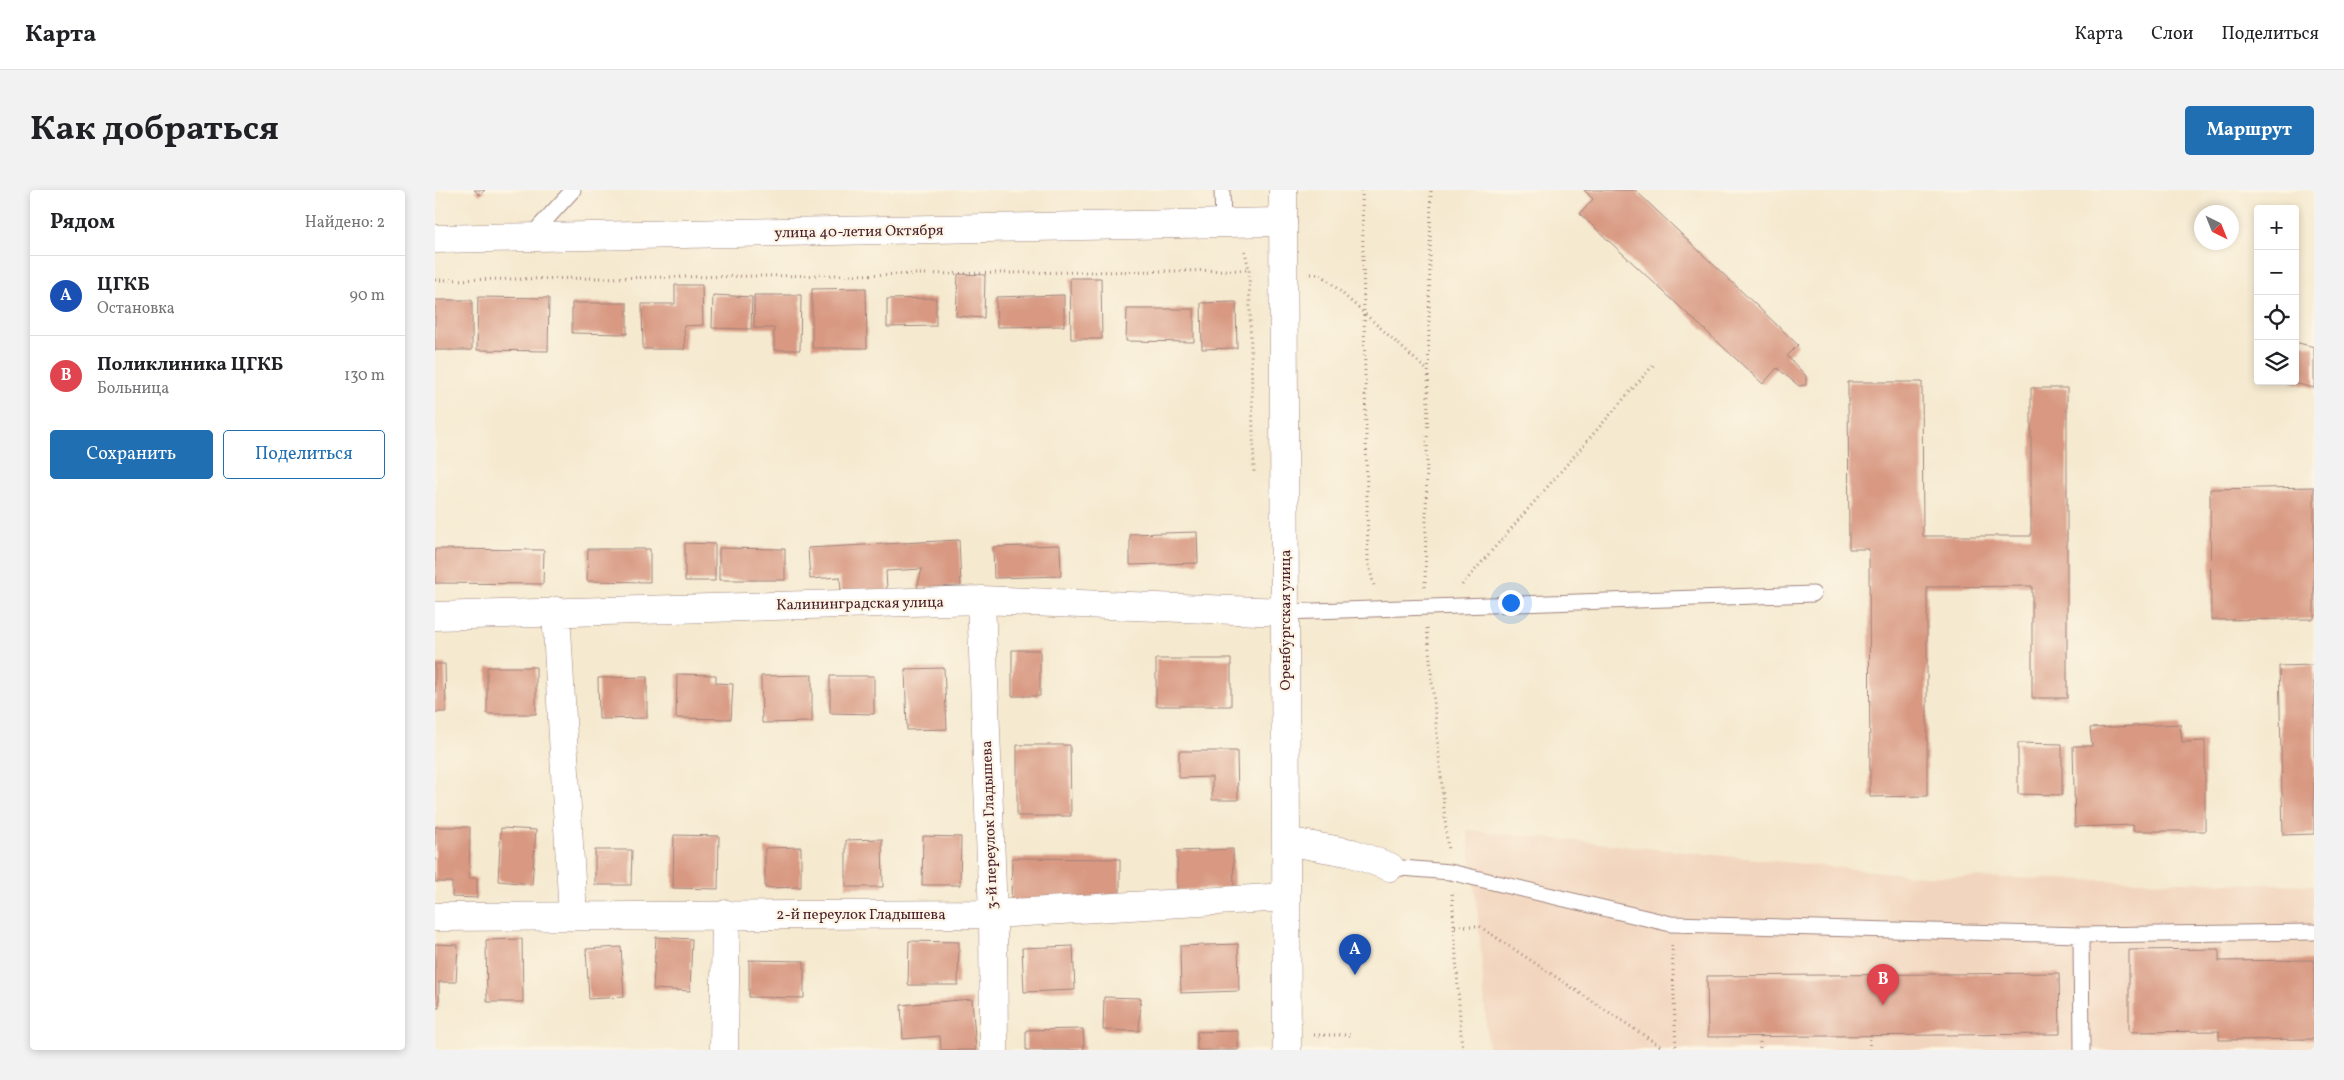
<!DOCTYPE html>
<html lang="ru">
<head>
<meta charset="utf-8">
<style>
  :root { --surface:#fff; --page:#f2f2f2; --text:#202124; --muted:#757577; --line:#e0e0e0; --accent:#1f6fb2 }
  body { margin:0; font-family:Vollkorn,serif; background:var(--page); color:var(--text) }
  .controls { position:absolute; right:15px; top:15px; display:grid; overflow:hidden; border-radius:5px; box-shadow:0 2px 8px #0003 }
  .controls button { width:45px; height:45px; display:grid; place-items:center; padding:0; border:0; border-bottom:1px solid var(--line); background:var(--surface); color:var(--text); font:25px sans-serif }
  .compass { position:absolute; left:1759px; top:15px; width:45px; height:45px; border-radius:50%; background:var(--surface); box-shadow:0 2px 8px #0003; rotate:137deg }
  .you { position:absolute; left:1075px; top:412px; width:18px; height:18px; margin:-12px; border:4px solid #fff; border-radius:50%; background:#1a73e8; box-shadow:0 0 0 8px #1a73e833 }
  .badge { display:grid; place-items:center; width:32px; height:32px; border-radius:50%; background:var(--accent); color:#fff; font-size:16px; font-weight:700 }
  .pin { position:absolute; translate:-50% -41px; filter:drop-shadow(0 1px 2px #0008) }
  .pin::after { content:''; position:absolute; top:26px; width:18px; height:15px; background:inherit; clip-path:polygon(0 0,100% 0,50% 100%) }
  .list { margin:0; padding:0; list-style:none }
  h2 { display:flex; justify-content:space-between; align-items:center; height:65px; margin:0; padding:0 20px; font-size:21px }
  h2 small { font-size:16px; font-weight:400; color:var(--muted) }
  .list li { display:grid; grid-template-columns:32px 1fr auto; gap:15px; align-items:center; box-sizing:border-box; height:80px; padding:0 20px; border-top:1px solid var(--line) }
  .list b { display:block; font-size:19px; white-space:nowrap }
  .list p { margin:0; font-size:16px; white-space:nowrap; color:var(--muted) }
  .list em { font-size:16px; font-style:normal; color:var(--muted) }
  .actions { display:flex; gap:10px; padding:15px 20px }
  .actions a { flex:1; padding:11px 0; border:1px solid var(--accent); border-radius:5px; text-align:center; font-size:18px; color:var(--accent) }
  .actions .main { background:var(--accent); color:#fff }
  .icon { flex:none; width:28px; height:28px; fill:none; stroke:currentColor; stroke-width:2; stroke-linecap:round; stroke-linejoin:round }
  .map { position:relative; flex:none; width:1879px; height:860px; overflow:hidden; border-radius:5px }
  header { display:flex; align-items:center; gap:30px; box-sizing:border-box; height:70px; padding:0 25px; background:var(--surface); border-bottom:1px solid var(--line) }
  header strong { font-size:24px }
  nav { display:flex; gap:28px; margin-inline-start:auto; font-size:18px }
  .intro { display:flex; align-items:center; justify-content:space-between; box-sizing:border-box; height:120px; padding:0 30px }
  h1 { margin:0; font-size:35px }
  .button { padding:12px 22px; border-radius:5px; background:var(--accent); color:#fff; font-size:18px; font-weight:700 }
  main { display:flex; gap:30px; padding:0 30px }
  aside { flex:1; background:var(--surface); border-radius:5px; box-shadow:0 2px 8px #0003 }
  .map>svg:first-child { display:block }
</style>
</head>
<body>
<header>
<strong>Карта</strong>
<nav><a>Карта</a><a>Слои</a><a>Поделиться</a></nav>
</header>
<div class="intro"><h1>Как добраться</h1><a class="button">Маршрут</a></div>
<main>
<aside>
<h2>Рядом<small>Найдено: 2</small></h2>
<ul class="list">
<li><span class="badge" style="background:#1a4fb4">A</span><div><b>ЦГКБ</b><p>Остановка</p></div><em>90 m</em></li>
<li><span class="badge" style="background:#e0444e">B</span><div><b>Поликлиника ЦГКБ</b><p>Больница</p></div><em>130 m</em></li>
</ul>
<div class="actions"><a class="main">Сохранить</a><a>Поделиться</a></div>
</aside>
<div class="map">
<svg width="1879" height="860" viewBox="0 0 1879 860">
  <rect width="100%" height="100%" fill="#fcf5e5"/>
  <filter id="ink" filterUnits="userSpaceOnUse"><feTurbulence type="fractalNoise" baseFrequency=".02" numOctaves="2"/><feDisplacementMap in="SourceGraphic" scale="10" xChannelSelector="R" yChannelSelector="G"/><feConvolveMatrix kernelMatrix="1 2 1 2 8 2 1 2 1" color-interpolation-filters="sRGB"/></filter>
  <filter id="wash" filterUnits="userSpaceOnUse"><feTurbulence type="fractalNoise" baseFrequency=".0096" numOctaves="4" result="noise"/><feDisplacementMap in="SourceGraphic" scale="20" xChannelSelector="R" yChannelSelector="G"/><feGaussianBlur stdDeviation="1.12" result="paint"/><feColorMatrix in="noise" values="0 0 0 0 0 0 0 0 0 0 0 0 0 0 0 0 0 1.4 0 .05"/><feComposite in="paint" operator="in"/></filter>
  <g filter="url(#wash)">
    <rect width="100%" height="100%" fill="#f5e9cf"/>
    <path fill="#f2d5be" d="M1032 640 1487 686 1879 695V860H1053L1044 736Z"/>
    <g id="blocks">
      <path fill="#d89881" d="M39 0H50L45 5Z
        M1149 0H1200L1363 155 1352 166 1371 186V195L1364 196 1342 178 1328 194 1145 24 1158 9Z
        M523 84 550 85 549 128 521 126Z
        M635 88H666L667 149H636Z
        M240 95H267L268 135 249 136 250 159H208L207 114H240Z
        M431 98 432 158H377V99Z
        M278 105 317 107 316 139 277 138Z
        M319 105H366L365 160H339V138H319Z
        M629 105V136L562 137 561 107Z
        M43 107 114 108 113 161 42 160Z
        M501 108V136L452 137V109Z
        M0 110H37V160H0Z
        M801 112 802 158 767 159 766 113Z
        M137 113H192V144L137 143Z
        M692 119H759V152L691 151Z
        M1860 152 1879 157V198L1855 192 1860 191Z
        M1413 192H1487L1488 346H1596V198H1632V508H1597V396L1492 397V606L1435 607 1434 359H1414Z
        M1879 297V429L1776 430 1775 299Z
        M762 342 763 373 695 375V344Z
        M524 350 526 396 482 398 487 379 451 381 452 400 406 402 405 387 375 389 373 358Z
        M250 353 280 354V391H250Z
        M625 355 626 386 559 388 558 357Z
        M284 358 350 359V390H284Z
        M0 359 109 360 108 394 0 393Z
        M153 359H215V392L152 391Z
        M577 460H605V506H577Z
        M721 469H796V516H721Z
        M0 474H10L11 522H0Z
        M1879 475V644L1848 645 1844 476Z
        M52 477H101V524H52Z
        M509 478 512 539 472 540 470 479Z
        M242 484 281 485V493L298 494 296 529 241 528Z
        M377 485V532L327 533 326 486Z
        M395 486H439V524L395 523Z
        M212 487V528L164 529 163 488Z
        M1745 534 1747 552 1770 551V641H1698V635L1640 637 1638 556H1657L1655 538Z
        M1583 553 1627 554V605L1583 604Z
        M582 555H635L636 626H582Z
        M744 561H802L803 610H777V587L744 588Z
        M0 637H35L34 688H42V708L17 707V692H0Z
        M66 638 101 640 97 694 63 691Z
        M239 645 284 646 283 699 238 698Z
        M488 646 526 647 525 695H487Z
        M447 649 448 697H411V650Z
        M366 657V697L330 698V658Z
        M798 659 799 698 742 700V661Z
        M160 660H197L196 695H160Z
        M577 668 685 669V712L576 711Z
        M221 747 257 749 255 801 218 799Z
        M87 749 88 812H52L51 750Z
        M474 751 524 752 523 795H473Z
        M0 754 23 755 21 792H4V818H0Z
        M803 754 804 801 746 803 745 756Z
        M638 756 640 800 589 802 587 758Z
        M186 757 189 807 154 809 151 759Z
        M1784 759V771L1879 770V849L1784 850V841L1694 842V760Z
        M314 770 369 771V808L314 807Z
        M1624 783 1625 844 1273 847 1272 786Z
        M669 807 706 808 704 841 668 840Z
        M537 809 541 860H506L505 846 468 849 466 815Z
        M648 839 649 860H591V840Z
        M803 841V860H762V842Z"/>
    </g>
  </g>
  <g filter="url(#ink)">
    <use href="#blocks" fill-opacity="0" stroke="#a0847d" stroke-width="1"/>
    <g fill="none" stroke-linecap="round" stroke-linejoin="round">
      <g stroke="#a0847d" stroke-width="17">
        <path id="lane" d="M787 0 788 33
          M95 47 138 0
          M850 422 1378 404
          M955 677 1015 682 1236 734 1646 745 1879 742
          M1646 745 1647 860"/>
      </g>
      <g stroke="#a0847d" stroke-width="29">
        <path id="street" d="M0 49 848 32
          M546 410 558 724 559 860
          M121 421 138 726
          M0 426 546 410 850 422
          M0 727 558 724 851 707
          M289 860 291 724"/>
      </g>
      <g stroke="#a0847d" stroke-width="29">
        <path id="secondary" d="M848 0 852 860
          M851 651 917 663 955 677"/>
      </g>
      <path stroke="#a0847d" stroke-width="3" stroke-dasharray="1 4" stroke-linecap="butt" d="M927 0 933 371 939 396
        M810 61 814 80 819 282
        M876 84H886L993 181
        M0 90 814 80
        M1027 395 1220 173
        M990 397 996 0
        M992 438 1013 661
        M1017 704 1027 860
        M1020 736H1044L1231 860
        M1237 755 1241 860
        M879 845H915
        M1325 847V860
        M1434 860 1435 846"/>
      <use href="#lane" stroke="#fff" stroke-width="15"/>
      <use href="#street" stroke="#fff" stroke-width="28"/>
      <use href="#secondary" stroke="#fff" stroke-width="28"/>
    </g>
  </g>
  <g text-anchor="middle" stroke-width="4.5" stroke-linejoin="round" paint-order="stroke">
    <g font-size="15" fill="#4a1f2b" stroke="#fcf5e5">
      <text transform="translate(424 41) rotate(-1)" y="5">улица 40-летия Октября</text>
      <text transform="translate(425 413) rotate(-1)" y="5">Калининградская улица</text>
      <text transform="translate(850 430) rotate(-90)" y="5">Оренбургская улица</text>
      <text transform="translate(554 635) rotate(-92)" y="5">3-й переулок Гладышева</text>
      <text x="426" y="729">2-й переулок Гладышева</text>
    </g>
  </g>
</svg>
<div class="controls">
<button>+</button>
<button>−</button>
<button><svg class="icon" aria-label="locate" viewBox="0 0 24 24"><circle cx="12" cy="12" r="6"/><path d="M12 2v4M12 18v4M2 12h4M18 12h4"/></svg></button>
<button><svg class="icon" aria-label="layers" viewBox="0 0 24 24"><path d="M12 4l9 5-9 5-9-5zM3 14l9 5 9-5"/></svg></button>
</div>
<svg class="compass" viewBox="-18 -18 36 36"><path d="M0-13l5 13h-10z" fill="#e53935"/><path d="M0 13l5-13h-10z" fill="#757577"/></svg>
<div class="you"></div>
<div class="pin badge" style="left:920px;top:785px;background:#1a4fb4">A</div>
<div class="pin badge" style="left:1448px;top:815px;background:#e0444e">B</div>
</div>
</main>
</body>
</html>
